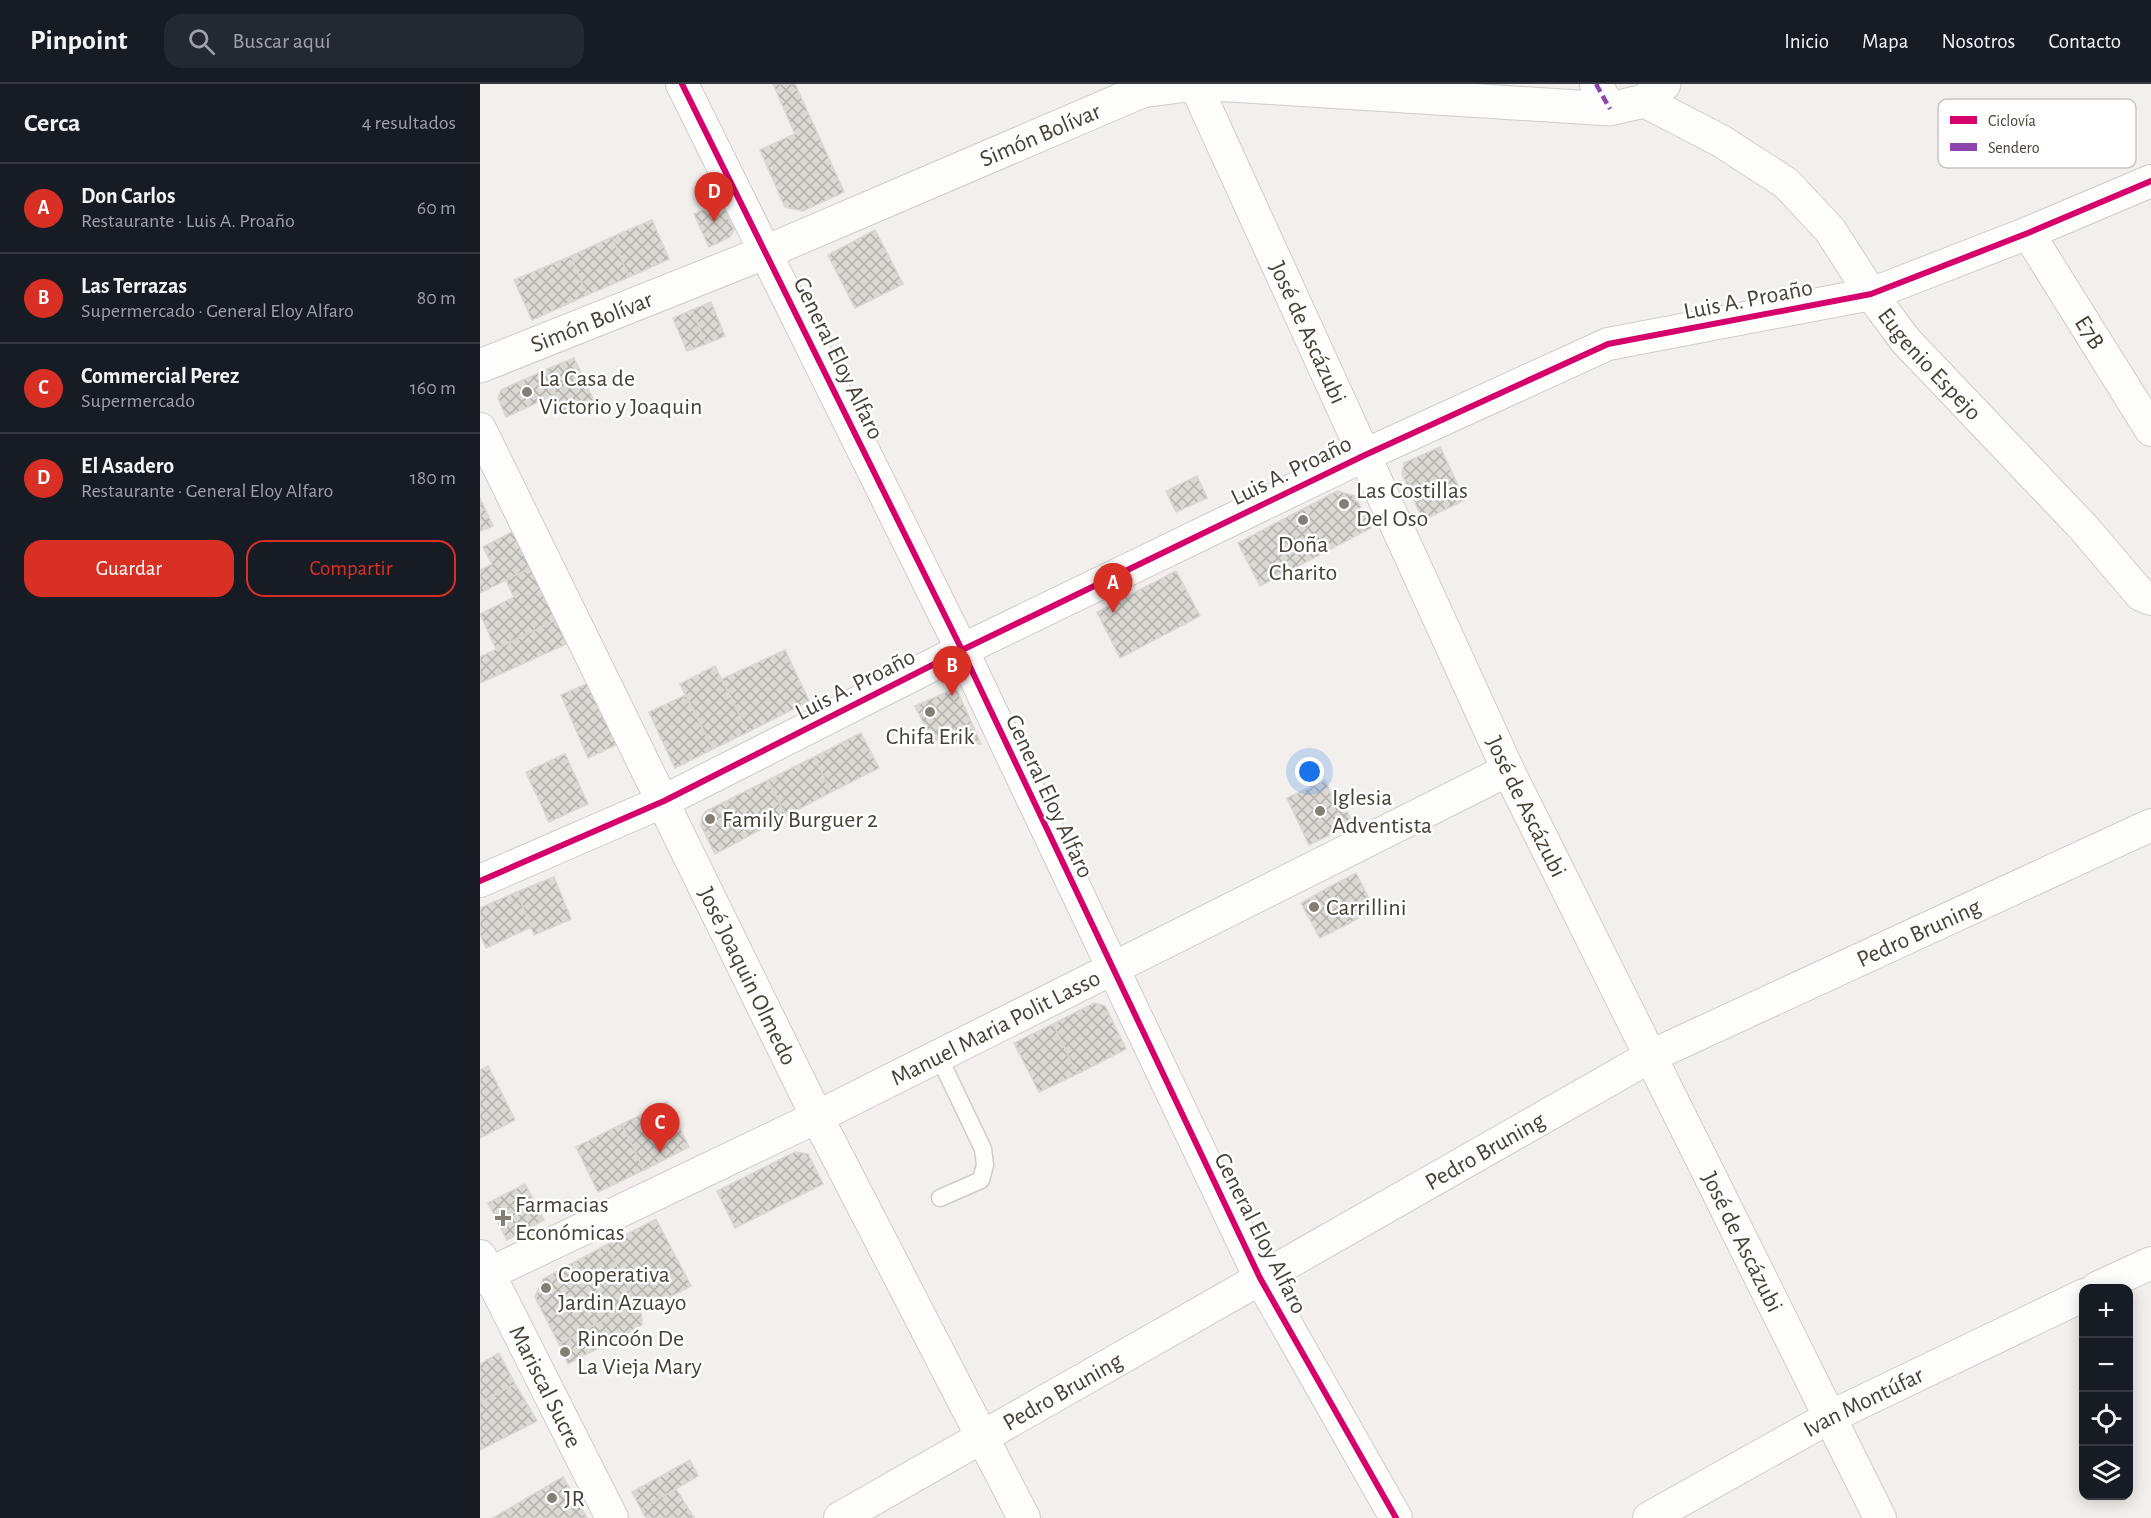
<!DOCTYPE html>
<html lang="es">
<head>
<meta charset="utf-8">
<style>
  :root { --surface:#171b24; --page:#242831; --text:#f1f3f6; --muted:#9ea1a6; --line:#363941; --accent:#d93025 }
  body { margin:0; font-family:"Alegreya Sans",sans-serif; background:var(--page); color:var(--text) }
  .controls { position:absolute; right:18px; bottom:18px; display:grid; overflow:hidden; border-radius:12px; box-shadow:0 3px 15px #0003 }
  .controls button { width:54px; height:54px; display:grid; place-items:center; padding:0; border:0; border-bottom:2px solid var(--line); background:var(--surface); color:var(--text); font:30px sans-serif }
  .you { position:absolute; left:830px; top:688px; width:21px; height:21px; margin:-15px; border:4px solid #fff; border-radius:50%; background:#1a73e8; box-shadow:0 0 0 9px #1a73e833 }
  .badge { display:grid; place-items:center; width:39px; height:39px; border-radius:50%; background:var(--accent); color:#fff; font-size:20px; font-weight:700 }
  .pin { position:absolute; translate:-50% -50px; filter:drop-shadow(0 2px 3px #0008) }
  .pin::after { content:''; position:absolute; top:32px; width:21px; height:18px; background:inherit; clip-path:polygon(0 0,100% 0,50% 100%) }
  .list { margin:0; padding:0; list-style:none }
  h2 { display:flex; justify-content:space-between; align-items:center; height:78px; margin:0; padding:0 24px; font-size:26px }
  h2 small { font-size:20px; font-weight:400; color:var(--muted) }
  .list li { display:grid; grid-template-columns:39px 1fr auto; gap:18px; align-items:center; box-sizing:border-box; height:90px; padding:0 24px; border-top:2px solid var(--line) }
  .list b { display:block; font-size:22px; white-space:nowrap }
  .list p { margin:0; font-size:20px; white-space:nowrap; color:var(--muted) }
  .list em { font-size:20px; font-style:normal; color:var(--muted) }
  .actions { display:flex; gap:12px; padding:18px 24px }
  .actions a { flex:1; padding:14px 0; border:2px solid var(--accent); border-radius:18px; text-align:center; font-size:21px; color:var(--accent) }
  .actions .main { background:var(--accent); color:#fff }
  .icon { flex:none; width:33px; height:33px; fill:none; stroke:currentColor; stroke-width:2; stroke-linecap:round; stroke-linejoin:round }
  .map { position:relative; flex:none; width:1671px; height:1434px; overflow:hidden }
  header { display:flex; align-items:center; gap:36px; box-sizing:border-box; height:84px; padding:0 30px; background:var(--surface); border-bottom:2px solid var(--line) }
  header strong { font-size:28px }
  nav { display:flex; gap:33px; margin-inline-start:auto; font-size:21px }
  .search { width:420px; height:54px; background:var(--page); display:flex; align-items:center; gap:15px; box-sizing:border-box; padding:0 21px; border-radius:18px; color:var(--muted); font-size:22px }
  main { display:flex }
  aside { flex:1; background:var(--surface) }
  .map>svg:first-child { display:block }
</style>
</head>
<body>
<header>
<strong>Pinpoint</strong>
<div class="search"><svg class="icon" aria-label="search" viewBox="0 0 24 24"><circle cx="10" cy="10" r="6"/><path d="M15 15l6 6"/></svg>Buscar aquí</div>
<nav><a>Inicio</a><a>Mapa</a><a>Nosotros</a><a>Contacto</a></nav>
</header>
<main>
<aside>
<h2>Cerca<small>4 resultados</small></h2>
<ul class="list">
<li><span class="badge">A</span><div><b>Don Carlos</b><p>Restaurante · Luis A. Proaño</p></div><em>60 m</em></li>
<li><span class="badge">B</span><div><b>Las Terrazas</b><p>Supermercado · General Eloy Alfaro</p></div><em>80 m</em></li>
<li><span class="badge">C</span><div><b>Commercial Perez</b><p>Supermercado</p></div><em>160 m</em></li>
<li><span class="badge">D</span><div><b>El Asadero</b><p>Restaurante · General Eloy Alfaro</p></div><em>180 m</em></li>
</ul>
<div class="actions"><a class="main">Guardar</a><a>Compartir</a></div>
</aside>
<div class="map">
<svg width="1671" height="1434" viewBox="0 0 1671 1434">
  <defs>
    <pattern id="building-cross-hatch" width="8" height="8" patternUnits="userSpaceOnUse" patternTransform="scale(1.5)"><rect width="8" height="8" fill="#dcd8d4"/><path d="M0 0l8 8M0 8l8-8" fill="none" stroke="#b4b1ad"/></pattern>
  </defs>
  <rect width="100%" height="100%" fill="#f2efec"/>
  <path fill="url(#building-cross-hatch)" stroke="#dad6d2" stroke-width="1.5" d="M293 0H315L364 108 323 127 305 123 280 66 315 50Z
    M241 118 254 146 250 153 229 163 214 130Z
    M172 136 189 175 149 193 132 153Z
    M395 146 423 200 375 224 348 171Z
    M132 153 149 193 107 211 91 172Z
    M91 172 107 211 52 236 34 196Z
    M231 218 245 252 226 260 212 226Z
    M212 226 226 260 207 267 193 234Z
    M94 274 114 317 84 332 65 286Z
    M65 286 76 310 26 333 18 314 21 306Z
    M960 363 985 416 943 436 922 390 924 379Z
    M717 392 727 414 696 428 686 407Z
    M857 407 875 412 891 444 780 502 758 459Z
    M0 414 13 442 0 447Z
    M36 446 54 482 0 509V486L12 480 3 463Z
    M54 482 80 534 16 565 0 530 34 513 26 496Z
    M696 487 720 532 640 574 617 528Z
    M80 534 93 557 0 599V573Z
    M305 566 329 617 268 648 242 595Z
    M235 582 268 648 233 665 200 600Z
    M111 598 138 660 108 674 81 611Z
    M476 604 501 660 452 656 435 622Z
    M206 611 233 665 195 684 169 628Z
    M381 649 399 684 351 708 334 673Z
    M85 670 108 720 69 738 46 688Z
    M334 673 351 708 306 732 288 696Z
    M288 696 306 732 235 770 221 741 222 733 226 727Z
    M845 696 851 710 857 707 873 740 829 761 807 714Z
    M876 789 894 825 868 840 849 803Z
    M74 793 91 835 54 851 37 808Z
    M849 803 868 840 840 854 821 819Z
    M37 808 51 843 6 864 0 850V824Z
    M614 919 625 922 646 965 597 990 573 940Z
    M573 940 597 990 559 1008 534 959Z
    M8 982 35 1036 0 1054V986Z
    M187 1018 209 1063 164 1086 142 1040Z
    M142 1040 164 1086 118 1108 96 1063Z
    M315 1068 328 1070 343 1100 255 1144 237 1107Z
    M45 1100 64 1136 27 1156 8 1119Z
    M176 1135 211 1202 161 1228 126 1161Z
    M126 1161 156 1219 79 1260 55 1213 63 1195Z
    M156 1219 161 1228 162 1241 88 1280 79 1260Z
    M19 1269 35 1300 0 1319V1280Z
    M35 1300 57 1337 0 1366V1318Z
    M210 1376 218 1392 161 1425 152 1408Z
    M83 1393 107 1434H13Z
    M196 1405 214 1434H166L161 1425Z"/>
  <g fill="none" stroke-linecap="round" stroke-linejoin="round">
    <g stroke="#d0cdc9" stroke-width="19">
      <path id="service" d="M459 973 503 1065 505 1081 501 1096 460 1114"/>
    </g>
    <g stroke="#d0cdc9" stroke-width="34">
      <g id="minor">
        <path d="M202 0 482 566 780 1194 916 1434"/>
        <path id="s1" d="M715 0 1028 686 1400 1434"/>
        <path d="M1116 0 1130 25"/>
        <path id="s2" d="M1164 17 1241 57 1306 99 1350 146 1391 210 1426 257 1603 443 1661 511 1671 515"/>
        <path id="s3" d="M1548 149 1671 346"/>
        <path id="s4" d="M0 345 337 1033 544 1434"/>
        <path d="M0 797 184 717 482 566 885 371 1128 260 1391 210 1548 149 1671 97"/>
        <path id="s5" d="M0 1172 132 1434"/>
        <path id="s6" d="M0 1194 337 1033 1028 686"/>
        <path d="M1617 1204 1671 1179"/>
        <path id="s7" d="M360 1434 1171 972 1671 741"/>
        <path id="s8" d="M1169 1434 1350 1333 1604 1211"/>
      </g>
    </g>
    <g stroke="#d0cdc9" stroke-width="35">
      <g id="tertiary">
        <path id="s9" d="M0 282 286 168 662 7 715 0 751 1 1130 25 1164 17 1184 0"/>
      </g>
    </g>
    <use href="#service" stroke="#fdfdfc" stroke-width="16"/>
    <use href="#minor" stroke="#fdfdfc" stroke-width="32"/>
    <use href="#tertiary" stroke="#fdfdfc" stroke-width="33"/>
    <path stroke="#8e44ad" stroke-width="4.5" stroke-dasharray="9 4.5" stroke-linecap="butt" d="M1116 0 1130 25"/>
    <g stroke="#fff" stroke-width="10">
      <path id="cycleway" d="M202 0 482 566 780 1194 916 1434
        M0 797 184 717 482 566 885 371 1128 260 1391 210 1548 149 1671 97"/>
    </g>
    <use href="#cycleway" stroke="#d6006c" stroke-width="6"/>
  </g>
  <g fill="#847e76" stroke="#fff" stroke-width="2">
    <circle cx="47" cy="308" r="6"/>
    <circle cx="864" cy="420" r="6"/>
    <circle cx="823" cy="436" r="6"/>
    <circle cx="450" cy="628" r="6"/>
    <circle cx="840" cy="727" r="6"/>
    <circle cx="230" cy="735" r="6"/>
    <circle cx="834" cy="823" r="6"/>
    <path d="M20 1125h6v6h6v6h-6v6h-6v-6h-6v-6h6z"/>
    <circle cx="66" cy="1204" r="6"/>
    <circle cx="85" cy="1268" r="6"/>
    <circle cx="72" cy="1414" r="6"/>
  </g>
  <g text-anchor="middle" stroke-width="5" stroke-linejoin="round" paint-order="stroke">
    <g font-size="24" fill="#494137" stroke="#fff">
      <text dy="8" stroke="none"><textPath href="#s9" startOffset="606">Simón Bolívar</textPath></text>
      <text transform="translate(1268 215) rotate(-11)" y="8">Luis A. Proaño</text>
      <text dy="8" stroke="none"><textPath href="#s9" startOffset="120">Simón Bolívar</textPath></text>
      <text dy="8" stroke="none"><textPath href="#s1" startOffset="273">José de Ascázubi</textPath></text>
      <text dy="8" stroke="none"><textPath href="#s3" startOffset="117">E7B</textPath></text>
      <text transform="translate(359 274) rotate(64)" y="8">General Eloy Alfaro</text>
      <text dy="8" stroke="none"><textPath href="#s2" startOffset="396">Eugenio Espejo</textPath></text>
      <text transform="translate(811 386) rotate(-26)" y="8">Luis A. Proaño</text>
      <text transform="translate(375 600) rotate(-27)" y="8">Luis A. Proaño</text>
      <text transform="translate(570 712) rotate(65)" y="8">General Eloy Alfaro</text>
      <text dy="8" stroke="none"><textPath href="#s1" startOffset="795">José de Ascázubi</textPath></text>
      <text dy="8" stroke="none"><textPath href="#s7" startOffset="1228">Pedro Bruning</textPath></text>
      <text dy="8" stroke="none"><textPath href="#s4" startOffset="609">José Joaquin Olmedo</textPath></text>
      <text dy="8" stroke="none"><textPath href="#s6" startOffset="573">Manuel Maria Polit Lasso</textPath></text>
      <text dy="8" stroke="none"><textPath href="#s7" startOffset="742">Pedro Bruning</textPath></text>
      <text transform="translate(781 1149) rotate(63)" y="8">General Eloy Alfaro</text>
      <text dy="8" stroke="none"><textPath href="#s1" startOffset="1281">José de Ascázubi</textPath></text>
      <text dy="8" stroke="none"><textPath href="#s5" startOffset="146">Mariscal Sucre</textPath></text>
      <text dy="8" stroke="none"><textPath href="#s7" startOffset="256">Pedro Bruning</textPath></text>
      <text dy="8" stroke="none"><textPath href="#s8" startOffset="244">Ivan Montúfar</textPath></text>
    </g>
    <g font-size="24" fill="#494137" stroke="#fff" text-anchor="start">
      <text x="59" y="302">La Casa de<tspan x="59" dy="28">Victorio y Joaquin</tspan></text>
      <text x="876" y="414">Las Costillas<tspan x="876" dy="28">Del Oso</tspan></text>
      <text x="823" y="468" text-anchor="middle">Doña<tspan x="823" dy="28">Charito</tspan></text>
      <text x="450" y="660" text-anchor="middle">Chifa Erik</text>
      <text x="852" y="721">Iglesia<tspan x="852" dy="28">Adventista</tspan></text>
      <text x="242" y="743">Family Burguer 2</text>
      <text x="846" y="831">Carrillini</text>
      <text x="35" y="1128">Farmacias<tspan x="35" dy="28">Económicas</tspan></text>
      <text x="78" y="1198">Cooperativa<tspan x="78" dy="28">Jardin Azuayo</tspan></text>
      <text x="97" y="1262">Rincoón De<tspan x="97" dy="28">La Vieja Mary</tspan></text>
      <text x="84" y="1422">JR</text>
    </g>
  </g>
  <rect x="1458" y="15" width="198" height="69" rx="9" fill="#fff" stroke="#c8c6c3" stroke-width="1.5"/>
  <rect x="1470" y="32" width="27" height="8" fill="#d6006c"/>
  <rect x="1470" y="59" width="27" height="8" fill="#8e44ad"/>
  <g font-size="16" fill="#494137">
    <text x="1508" y="42">Ciclovía</text>
    <text x="1508" y="69">Sendero</text>
  </g>
</svg>
<div class="controls">
<button>+</button>
<button>−</button>
<button><svg class="icon" aria-label="locate" viewBox="0 0 24 24"><circle cx="12" cy="12" r="6"/><path d="M12 2v4M12 18v4M2 12h4M18 12h4"/></svg></button>
<button><svg class="icon" aria-label="layers" viewBox="0 0 24 24"><path d="M12 4l9 5-9 5-9-5zM3 14l9 5 9-5"/></svg></button>
</div>
<div class="you"></div>
<div class="pin badge" style="left:633px;top:529px">A</div>
<div class="pin badge" style="left:472px;top:612px">B</div>
<div class="pin badge" style="left:180px;top:1069px">C</div>
<div class="pin badge" style="left:234px;top:138px">D</div>
</div>
</main>
</body>
</html>
